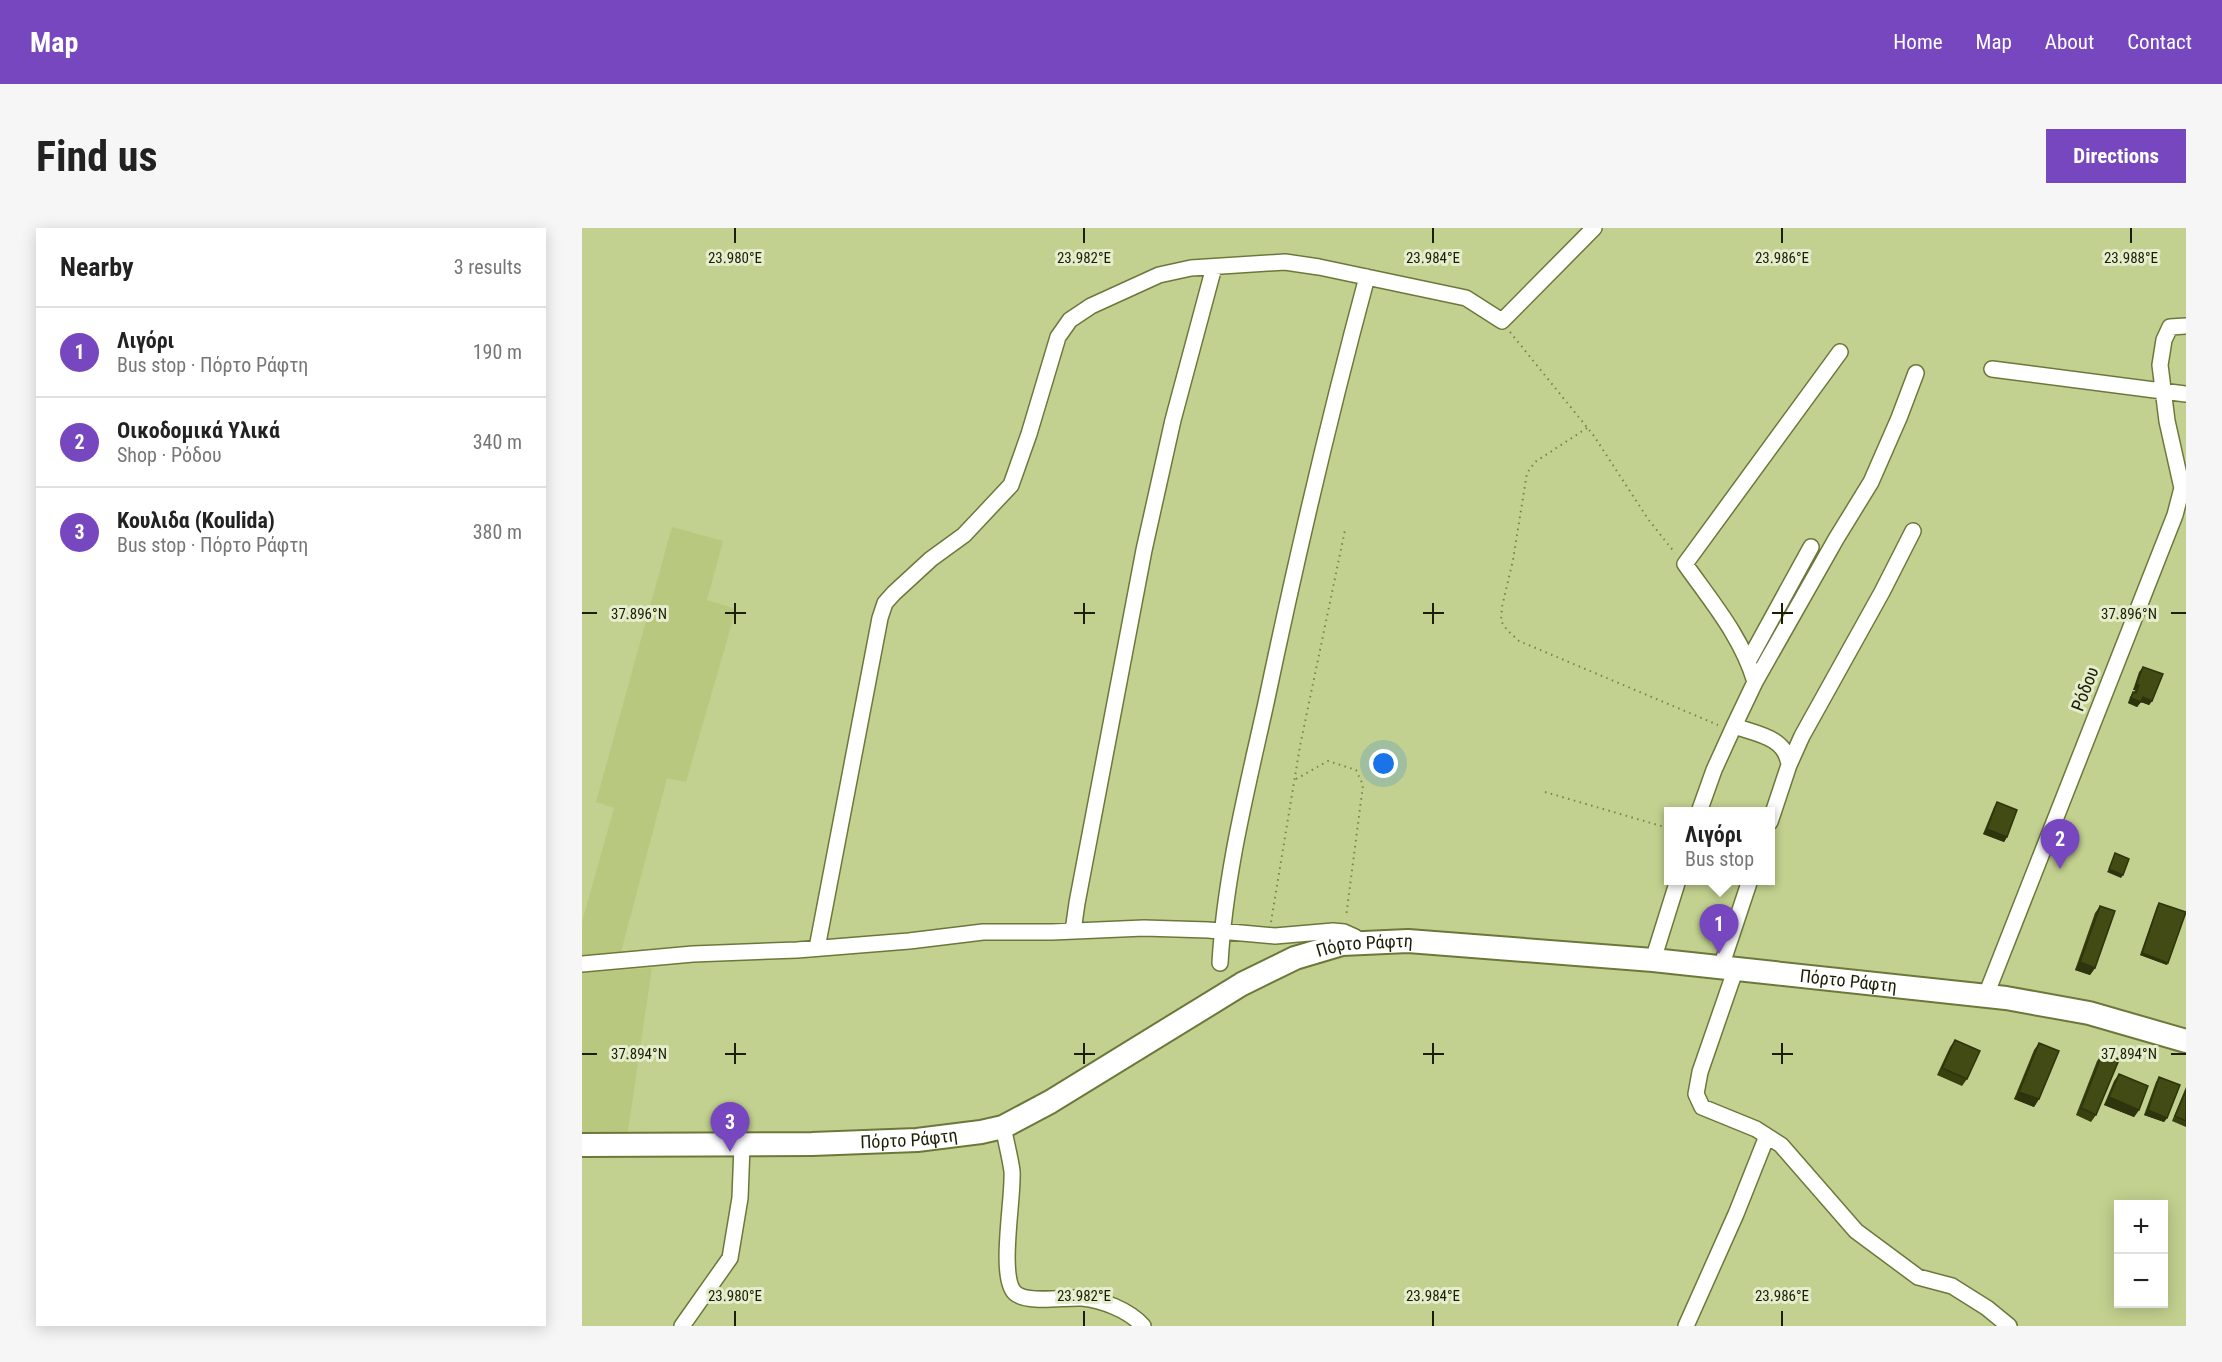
<!DOCTYPE html>
<html lang="en">
<head>
<meta charset="utf-8">
<style>
  :root { --surface:#fff; --page:#f6f6f6; --text:#222; --muted:#767676; --line:#e0e0e0; --accent:#7747bf }
  body { margin:0; font-family:"Roboto Condensed",sans-serif; background:var(--page); color:var(--text) }
  .controls { position:absolute; right:18px; bottom:18px; display:grid; overflow:hidden; border-radius:0px; box-shadow:0 3px 15px #0003 }
  .controls button { width:54px; height:54px; display:grid; place-items:center; padding:0; border:0; border-bottom:2px solid var(--line); background:var(--surface); color:var(--text); font:30px sans-serif }
  .you { position:absolute; left:802px; top:536px; width:21px; height:21px; margin:-15px; border:4px solid #fff; border-radius:50%; background:#1a73e8; box-shadow:0 0 0 9px #1a73e833 }
  .badge { display:grid; place-items:center; width:39px; height:39px; border-radius:50%; background:var(--accent); color:#fff; font-size:20px; font-weight:700 }
  .pin { position:absolute; translate:-50% -50px; filter:drop-shadow(0 2px 3px #0008) }
  .pin::after { content:''; position:absolute; top:32px; width:21px; height:18px; background:inherit; clip-path:polygon(0 0,100% 0,50% 100%) }
  .popup { position:absolute; left:1082px; top:579px; width:111px; height:78px; box-sizing:border-box; display:grid; place-content:center; border-radius:0px; background:var(--surface); filter:drop-shadow(0 2px 4px #0005); font-size:20px; white-space:nowrap; color:var(--muted) }
  .popup b { font-size:22px; color:var(--text) }
  .popup::after { content:''; position:absolute; left:50%; top:100%; margin-left:-12px; border:12px solid transparent; border-top-color:var(--surface) }
  .list { margin:0; padding:0; list-style:none }
  h2 { display:flex; justify-content:space-between; align-items:center; height:78px; margin:0; padding:0 24px; font-size:26px }
  h2 small { font-size:20px; font-weight:400; color:var(--muted) }
  .list li { display:grid; grid-template-columns:39px 1fr auto; gap:18px; align-items:center; box-sizing:border-box; height:90px; padding:0 24px; border-top:2px solid var(--line) }
  .list b { display:block; font-size:22px; white-space:nowrap }
  .list p { margin:0; font-size:20px; white-space:nowrap; color:var(--muted) }
  .list em { font-size:20px; font-style:normal; color:var(--muted) }
  .map { position:relative; flex:none; width:1604px; height:1098px; overflow:hidden; border-radius:0px }
  header { display:flex; align-items:center; gap:36px; box-sizing:border-box; height:84px; padding:0 30px; background:var(--accent); color:#fff }
  header strong { font-size:28px }
  nav { display:flex; gap:33px; margin-inline-start:auto; font-size:21px }
  .intro { display:flex; align-items:center; justify-content:space-between; box-sizing:border-box; height:144px; padding:0 36px }
  h1 { margin:0; font-size:42px }
  .button { padding:15px 27px; border-radius:0px; background:var(--accent); color:#fff; font-size:21px; font-weight:700 }
  main { display:flex; gap:36px; padding:0 36px }
  aside { flex:1; background:var(--surface); border-radius:0px; box-shadow:0 3px 15px #0003 }
  .map>svg:first-child { display:block }
</style>
</head>
<body>
<header>
<strong>Map</strong>
<nav><a>Home</a><a>Map</a><a>About</a><a>Contact</a></nav>
</header>
<div class="intro"><h1>Find us</h1><a class="button">Directions</a></div>
<main>
<aside>
<h2>Nearby<small>3 results</small></h2>
<ul class="list">
<li><span class="badge">1</span><div><b>Λιγόρι</b><p>Bus stop · Πόρτο Ράφτη</p></div><em>190 m</em></li>
<li><span class="badge">2</span><div><b>Οικοδομικά Υλικά</b><p>Shop · Ρόδου</p></div><em>340 m</em></li>
<li><span class="badge">3</span><div><b>Κουλιδα (Koulida)</b><p>Bus stop · Πόρτο Ράφτη</p></div><em>380 m</em></li>
</ul>
</aside>
<div class="map">
<svg width="1604" height="1098" viewBox="0 0 1604 1098">
  <rect width="100%" height="100%" fill="#c2d18f"/>
  <path fill="#b8c87e" d="M90 299 141 313 125 372 154 381 104 554 85 550 38 728H0V694L32 580 14 574Z
    M70 740 45 909H0V745Z"/>
  <g fill="none" stroke-linecap="round" stroke-linejoin="round">
    <g stroke="#6c783a" stroke-width="18">
      <path id="minor" d="M1410 141 1604 166
        M1167 432 1229 319
        M1173 454 1254 311 1289 254 1317 190 1334 145
        M1152 498 1173 454C1160 409 1129 373 1103 336L1258 124
        M1117 584 1132 542 1152 498C1175 506 1204 509 1207 537
        M1188 594 1207 537 1220 508 1300 364 1331 303
        M491 703 495 675 562 322 591 192 632 39
        M235 720 298 390 303 375 312 365 349 331 382 307 429 257 447 206 476 109 488 92 509 78 577 47 609 40 703 34 737 39 884 70 920 93 1012 0
        M1071 732 1096 652
        M638 735C643 647 665 561 684 475 714 332 747 190 785 49
        M0 736 111 726 215 722 327 713 401 704H470L562 700 626 702 693 708 751 703 762 704 773 709 779 715
        M1139 739 1168 652
        M1154 740 1118 844 1114 866 1120 879 1174 901 1199 917 1274 1003 1336 1049 1370 1058 1405 1080 1427 1098
        M1404 767 1593 287 1600 260 1585 193 1578 137 1582 112 1588 99 1604 98
        M421 899C424 913 428 929 430 943 432 968 416 1049 433 1065 445 1076 483 1069 500 1070 520 1072 547 1082 561 1098
        M100 1098 148 1030 158 970 160 918
        M1104 1098 1154 986 1185 908"/>
    </g>
    <g stroke="#6c783a" stroke-width="26">
      <g id="secondary">
        <path id="s1" d="M0 917 230 916 335 912 399 904 421 899 468 874 660 756 713 730 760 716 826 713 1071 732 1424 770 1507 785 1604 813"/>
      </g>
    </g>
    <path stroke="#778252" stroke-width="2" stroke-dasharray="1.5 4.5" stroke-linecap="butt" d="M928 104 1012 208 1066 291 1093 325
      M1005 200 953 234 945 245 931 332 920 379 919 393 925 402 937 413 1136 497
      M714 551 746 533 774 542 781 557 764 689
      M963 564 1086 600
      M689 694 718 518 763 302"/>
    <use href="#minor" stroke="#fff" stroke-width="15"/>
    <use href="#secondary" stroke="#fff" stroke-width="22"/>
  </g>
  <path fill="#384010" d="M1561 439 1570 473 1567 477 1559 474 1555 479 1546 475 1548 469 1551 464H1552L1553 462H1551L1557 444Z
    M1415 574 1425 609 1422 614 1401 606 1412 579Z
    M1577 675 1585 737 1558 727 1575 678Z
    M1518 678 1513 740 1508 747 1493 742 1513 685Z
    M1373 812 1385 851 1380 858 1355 847 1368 819Z
    M1457 815V871L1452 879 1432 871 1452 822Z
    M1520 826 1514 887 1509 894 1494 887 1515 833Z
    M1537 846 1557 882 1552 889 1522 877 1532 853Z
    M1577 849 1585 890 1582 894 1562 887 1574 854Z
    M1604 859V899L1590 893Z"/>
  <path fill="#2e340d" d="M1554 457H1557L1553 462H1551Z
    M1561 469 1570 473 1567 477 1559 474 1555 479 1546 475 1549 470Z
    M1405 601 1425 609 1422 614 1401 606Z
    M1527 641 1541 647 1539 650 1525 644Z
    M1560 725 1586 735 1585 737 1558 727Z
    M1498 734 1513 740 1508 747 1493 742Z
    M1437 864 1457 871 1452 879 1432 871Z
    M1527 869 1557 882 1552 889 1522 877Z
    M1566 882 1585 890 1582 894 1562 887Z"/>
  <path fill="#414b13" stroke="#2e340d" stroke-width="1.5" d="M1561 439 1581 446 1570 473 1561 469 1559 474 1549 470 1551 464 1554 465 1557 457H1554Z
    M1415 574 1435 582 1425 609 1405 601Z
    M1533 625 1547 631 1541 647 1527 641Z
    M1577 675 1604 684 1586 735 1560 725Z
    M1518 678 1533 683 1513 740 1498 734Z
    M1373 812 1398 823 1385 851 1360 840Z
    M1457 815 1477 823 1457 871 1437 864Z
    M1520 826 1537 832 1514 887 1499 880Z
    M1537 846 1566 858 1557 882 1527 869Z
    M1577 849 1598 857 1585 890 1566 882Z
    M1604 862V893L1593 888Z"/>
  <path fill="none" stroke="#191e04" stroke-width="2" d="M153 0V15M502 0V15M851 0V15M1200 0V15M1549 0V15M153 375V396M502 375V396M851 375V396M1200 375V396M0 385H15M143 385H164M492 385H513M841 385H862M1190 385H1211M1589 385H1604M153 815V836M502 815V836M851 815V836M1200 815V836M0 826H15M143 826H164M492 826H513M841 826H862M1190 826H1211M1589 826H1604M153 1083V1098M502 1083V1098M851 1083V1098M1200 1083V1098"/>
  <g text-anchor="middle" stroke-width="6" stroke-linejoin="round" paint-order="stroke">
    <g font-size="18" fill="#191e04" stroke="#e5edcd">
      <text transform="translate(1503 461) rotate(-69)" y="6">Ρόδου</text>
      <text dy="6" stroke="none"><textPath href="#s1" startOffset="831">Πόρτο Ράφτη</textPath></text>
      <text dy="6" stroke="none"><textPath href="#s1" startOffset="1317">Πόρτο Ράφτη</textPath></text>
      <text dy="6" stroke="none"><textPath href="#s1" startOffset="327">Πόρτο Ράφτη</textPath></text>
    </g>
  </g>
  <g font-size="15" text-anchor="middle" fill="#191e04" stroke="#e5edcd" stroke-width="6" stroke-linejoin="round" paint-order="stroke">
    <text x="153" y="35">23.980°E</text>
    <text x="502" y="35">23.982°E</text>
    <text x="851" y="35">23.984°E</text>
    <text x="1200" y="35">23.986°E</text>
    <text x="1549" y="35">23.988°E</text>
    <text x="57" y="391">37.896°N</text>
    <text x="1547" y="391">37.896°N</text>
    <text x="57" y="831">37.894°N</text>
    <text x="1547" y="831">37.894°N</text>
    <text x="153" y="1073">23.980°E</text>
    <text x="502" y="1073">23.982°E</text>
    <text x="851" y="1073">23.984°E</text>
    <text x="1200" y="1073">23.986°E</text>
  </g>
</svg>
<div class="controls">
<button>+</button>
<button>−</button>
</div>
<div class="you"></div>
<div class="pin badge" style="left:1137px;top:726px">1</div>
<div class="popup"><b>Λιγόρι</b>Bus stop</div>
<div class="pin badge" style="left:1478px;top:641px">2</div>
<div class="pin badge" style="left:148px;top:924px">3</div>
</div>
</main>
</body>
</html>
